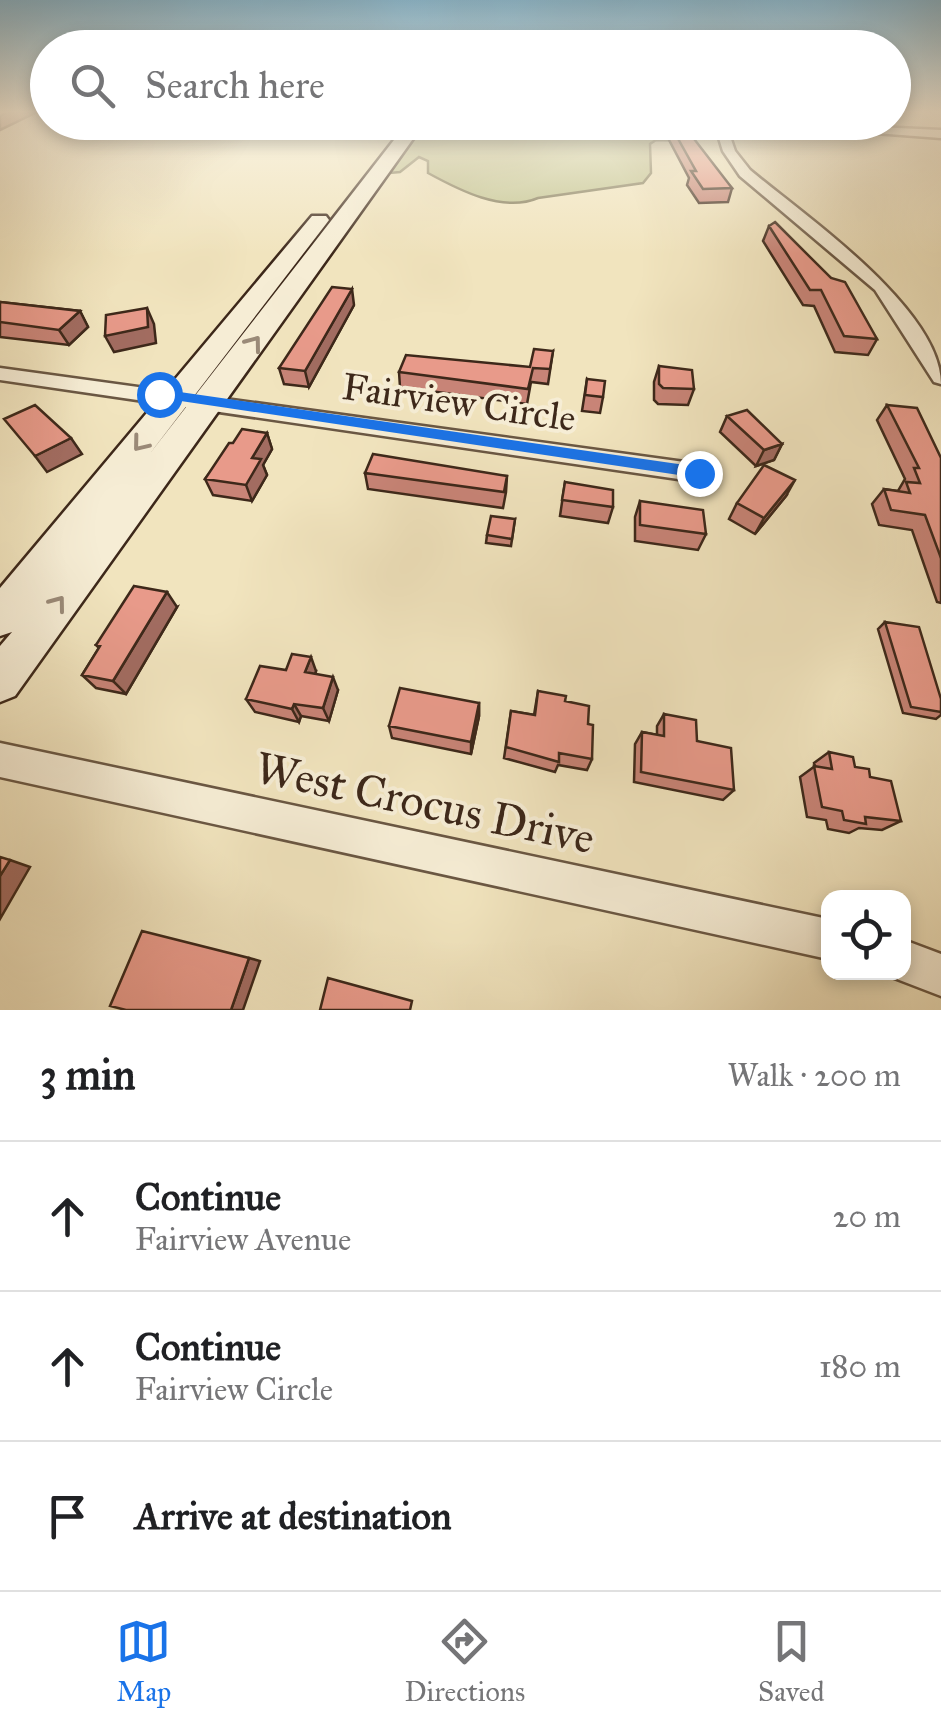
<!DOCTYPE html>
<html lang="en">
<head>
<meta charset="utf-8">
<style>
  :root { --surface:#fff; --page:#f6f6f6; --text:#202124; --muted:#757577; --line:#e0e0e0; --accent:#1a73e8 }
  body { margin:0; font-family:"IM FELL Great Primer",serif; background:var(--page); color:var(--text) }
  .controls { position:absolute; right:30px; bottom:30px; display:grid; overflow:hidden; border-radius:20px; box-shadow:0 5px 15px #0003 }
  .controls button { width:90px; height:90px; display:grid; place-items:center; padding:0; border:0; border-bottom:2px solid var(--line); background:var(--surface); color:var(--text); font:50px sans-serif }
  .stop { position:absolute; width:30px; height:30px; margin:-22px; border:8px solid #1a73e8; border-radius:50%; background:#fff }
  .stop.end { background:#1a73e8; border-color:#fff; box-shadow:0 2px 10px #0008 }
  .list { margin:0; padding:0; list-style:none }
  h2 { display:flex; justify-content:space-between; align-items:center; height:130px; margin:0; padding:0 40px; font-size:42px }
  h2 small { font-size:32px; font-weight:400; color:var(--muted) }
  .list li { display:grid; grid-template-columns:65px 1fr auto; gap:30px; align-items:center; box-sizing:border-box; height:150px; padding:0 40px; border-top:2px solid var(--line) }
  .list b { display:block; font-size:38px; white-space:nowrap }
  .list p { margin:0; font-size:32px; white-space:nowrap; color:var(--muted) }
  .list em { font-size:32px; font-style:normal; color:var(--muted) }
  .icon { flex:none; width:55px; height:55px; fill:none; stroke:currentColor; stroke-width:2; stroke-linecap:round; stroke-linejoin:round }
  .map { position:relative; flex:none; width:941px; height:1010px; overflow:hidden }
  .search { position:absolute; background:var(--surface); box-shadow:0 5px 15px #0003; left:30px; right:30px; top:30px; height:110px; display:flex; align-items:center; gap:25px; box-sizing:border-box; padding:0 35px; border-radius:55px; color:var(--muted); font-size:38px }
  .sheet { height:580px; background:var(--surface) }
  nav { display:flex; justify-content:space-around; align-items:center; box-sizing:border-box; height:140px; border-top:2px solid var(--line); background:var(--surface); font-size:28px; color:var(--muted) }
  nav a { display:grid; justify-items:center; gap:5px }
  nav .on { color:var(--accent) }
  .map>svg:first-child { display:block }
</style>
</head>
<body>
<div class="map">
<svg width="941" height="1010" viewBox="0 0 941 1010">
  <rect width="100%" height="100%" fill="#f1e4be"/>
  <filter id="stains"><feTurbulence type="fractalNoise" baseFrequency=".002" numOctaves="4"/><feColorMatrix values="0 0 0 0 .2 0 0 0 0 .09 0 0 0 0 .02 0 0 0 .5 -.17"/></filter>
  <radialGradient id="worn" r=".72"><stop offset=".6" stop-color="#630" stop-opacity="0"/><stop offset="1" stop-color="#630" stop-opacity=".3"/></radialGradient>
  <path fill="#c0c28e" stroke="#7e7554" stroke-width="2.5" d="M431 123H552L551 128 672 137 685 141 656 140 650 144 651 173 643 183 538 198C503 213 459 190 428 173V161L419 157 400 172 389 173 416 134 432 130Z"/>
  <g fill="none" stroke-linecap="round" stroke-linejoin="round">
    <g stroke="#6a5743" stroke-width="5">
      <path id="minor" d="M714 122H725L735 151 750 170C805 216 941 309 941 384L934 382 875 290 740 176 723 151Z
        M766 122 941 130V138L771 125Z
        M0 368 699 464 711 473 699 482 0 380Z
        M0 743 828 919V959L0 777Z
        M904 940 941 954V996L889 976 888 972H904Z"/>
    </g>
    <g stroke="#3d281a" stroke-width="5">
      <path id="secondary" d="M408 122H425L15 696 0 702V646L12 632 0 636V588L312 216H326L329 220 326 224 148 456Z"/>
    </g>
    <use href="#minor" fill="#f6edd5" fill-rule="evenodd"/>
    <use href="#secondary" fill="#f6edd5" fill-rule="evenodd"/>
  </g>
  <path fill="#c88477" stroke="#3d281a" stroke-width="2.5" d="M671 126 732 188 728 202 699 203 687 185 689 178 668 138Z
    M769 226 831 278 877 339 868 355 835 352 814 306 803 305 763 241Z
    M0 302 80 311 88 327 69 345 0 337Z
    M354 305 309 387 284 384 279 368Z
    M553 351 548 384 531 382 527 404 400 387 399 372 530 367Z
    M659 366 694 389 688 405 658 404 654 400V382Z
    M587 379 603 397 600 413 582 411Z
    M887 405 941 458V603L937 602 912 530 879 525 872 504 884 489 898 491 905 479 877 420Z
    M727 416 782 444 774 460 756 466 720 432Z
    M267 433 272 449 263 465 267 475 252 501 213 495 205 479 233 443Z
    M365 473 507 476 506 492 503 508 368 489Z
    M565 482 613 507 608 523 560 516Z
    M786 496 755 534 729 519 737 503Z
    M640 501 706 534 698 550 635 541V517Z
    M515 519 511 546 486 543 487 535Z
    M177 607 126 694 96 688 82 675 99 648 96 645Z
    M885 622 941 699V715L936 719 903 713 878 629Z
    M286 670 316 671 315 674 338 690 329 721 301 716 299 722 255 712 246 699Z
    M538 691 565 701 588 724 592 759 587 770 558 765 555 772 504 758 511 711 534 715Z
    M479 703V716L471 754 392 738 389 726Z
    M664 714 697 741 734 790 723 800 634 782 635 744 642 732 657 735V726Z
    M829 752 870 777 901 821 882 830 859 828 849 833 828 829 826 820 807 817 800 777 815 766 814 763Z"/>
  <path fill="#a26c61" stroke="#3d281a" stroke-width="2.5" d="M8 112H37L0 130V116Z
    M352 289 354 305 309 387 305 371Z
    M147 308 154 324 156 343 114 352 105 336Z
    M80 311 88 327 69 345 59 330Z
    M267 433 272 449 263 465 267 475 252 501 246 485 252 458Z
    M71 438 82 454 47 472 35 456Z
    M782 444 774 460 756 466 764 450Z
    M795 480 786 496 755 534 764 518Z
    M167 592 177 607 126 694 113 681Z
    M311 657 316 671 311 686 305 672Z
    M333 677 338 690 329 721 323 708Z
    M479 703V716L471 754V742Z
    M294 704 301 716 299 722 292 709Z
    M10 860 30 867 0 919V876Z
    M249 958 260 961 243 1010H231Z"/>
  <path fill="#e89a8a" stroke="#3d281a" stroke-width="2.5" d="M676 122H681L732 188 703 189 691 171H696L671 126Z
    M775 222 831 278 845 282 877 339 844 336 821 290H810L769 226Z
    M332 287 352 289 305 371 279 368Z
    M0 302 80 311 59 330 0 322Z
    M147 308 148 327 105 336 106 315Z
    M534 349 553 351 550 369 533 368 528 389 399 372 406 355 530 367Z
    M659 366 692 370 694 389 663 388 659 384Z
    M587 379 605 381 603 397 585 395Z
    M35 405 71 438 35 456 4 419Z
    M887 405 917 408 941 458V558L925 515 891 510 884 489 910 493 906 482 920 483 914 468H919Z
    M747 410 782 444 764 450 727 416Z
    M242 429 267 433 252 458 261 459 246 485 205 479 229 443H233Z
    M373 454 507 476 504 492 365 473Z
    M764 465 795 480 764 518 737 503Z
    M565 482 613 490V507L562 500Z
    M640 501 703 510 706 534 640 525Z
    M491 516 515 519 512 539 487 535Z
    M134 586 167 592 113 681 82 675 100 646 96 645Z
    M885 622 919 627 941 699V712L911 707Z
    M292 654 311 657 305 672 333 677 323 708 294 704 292 709 246 699 260 666 286 670Z
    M400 688 479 703 471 742 389 726Z
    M538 691 566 696 565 701 589 706 588 724 593 725 592 759 559 753V762L506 747 511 711 535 715Z
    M664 714 696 720 697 741 731 748 734 790 641 772 642 732 664 736Z
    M829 752 853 757 855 767 869 769 870 777 891 781 901 821 865 817 866 824 844 820 842 811 822 807 814 766 832 769Z
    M0 857 10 860 0 876Z
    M142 931 249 958 231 1010H126L110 1006Z
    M328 978 412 1001 410 1010H320Z"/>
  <defs><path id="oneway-chevron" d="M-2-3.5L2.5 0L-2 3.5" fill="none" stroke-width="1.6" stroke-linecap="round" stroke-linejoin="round" transform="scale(2.5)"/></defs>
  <g stroke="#9a8a78">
    <use href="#oneway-chevron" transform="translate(254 343) rotate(-53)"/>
    <use href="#oneway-chevron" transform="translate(140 444) rotate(129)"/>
    <use href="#oneway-chevron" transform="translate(58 603) rotate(-53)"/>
  </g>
  <linearGradient id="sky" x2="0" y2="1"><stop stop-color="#89b8d0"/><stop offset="0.44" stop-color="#f9f3e2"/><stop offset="1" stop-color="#f9f3e2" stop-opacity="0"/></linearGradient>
  <rect width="941" height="254" fill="url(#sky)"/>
  <path fill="#1a73e8" d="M159 389 699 467 706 473 699 478 154 397V391Z"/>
  <g text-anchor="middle" stroke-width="8" stroke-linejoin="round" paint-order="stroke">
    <g font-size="38" fill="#3d281a" stroke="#f6edd5">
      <text transform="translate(459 402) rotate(8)" y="13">Fairview Circle</text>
    </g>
    <g font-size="45" fill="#3d281a" stroke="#f6edd5">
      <text transform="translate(425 802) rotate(12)" y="16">West Crocus Drive</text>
    </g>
  </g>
  <rect width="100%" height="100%" filter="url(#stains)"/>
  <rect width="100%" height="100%" fill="url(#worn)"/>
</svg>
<div class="controls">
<button><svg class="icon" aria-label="locate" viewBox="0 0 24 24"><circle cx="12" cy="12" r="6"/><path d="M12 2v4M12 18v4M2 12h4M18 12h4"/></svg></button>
</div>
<div class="stop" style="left:159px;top:394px"></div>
<div class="stop end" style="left:699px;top:473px"></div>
<div class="search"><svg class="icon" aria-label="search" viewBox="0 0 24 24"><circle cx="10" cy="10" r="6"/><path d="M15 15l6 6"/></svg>Search here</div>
</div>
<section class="sheet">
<h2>3 min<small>Walk · 200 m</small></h2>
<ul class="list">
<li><svg class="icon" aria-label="ahead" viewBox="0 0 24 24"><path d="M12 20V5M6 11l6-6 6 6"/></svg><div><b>Continue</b><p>Fairview Avenue</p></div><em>20 m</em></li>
<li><svg class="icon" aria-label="ahead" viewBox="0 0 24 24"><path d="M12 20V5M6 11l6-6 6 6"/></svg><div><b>Continue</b><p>Fairview Circle</p></div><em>180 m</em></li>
<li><svg class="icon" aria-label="arrive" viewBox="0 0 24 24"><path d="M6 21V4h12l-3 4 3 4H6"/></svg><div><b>Arrive at destination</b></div></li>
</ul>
</section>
<nav>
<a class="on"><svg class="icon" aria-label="map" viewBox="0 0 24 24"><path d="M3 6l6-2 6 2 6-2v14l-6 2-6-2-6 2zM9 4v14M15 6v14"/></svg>Map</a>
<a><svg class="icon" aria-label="directions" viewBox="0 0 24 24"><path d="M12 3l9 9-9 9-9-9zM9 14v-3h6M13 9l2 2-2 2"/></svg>Directions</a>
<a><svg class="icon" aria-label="saved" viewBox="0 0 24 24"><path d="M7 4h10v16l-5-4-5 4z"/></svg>Saved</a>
</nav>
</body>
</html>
